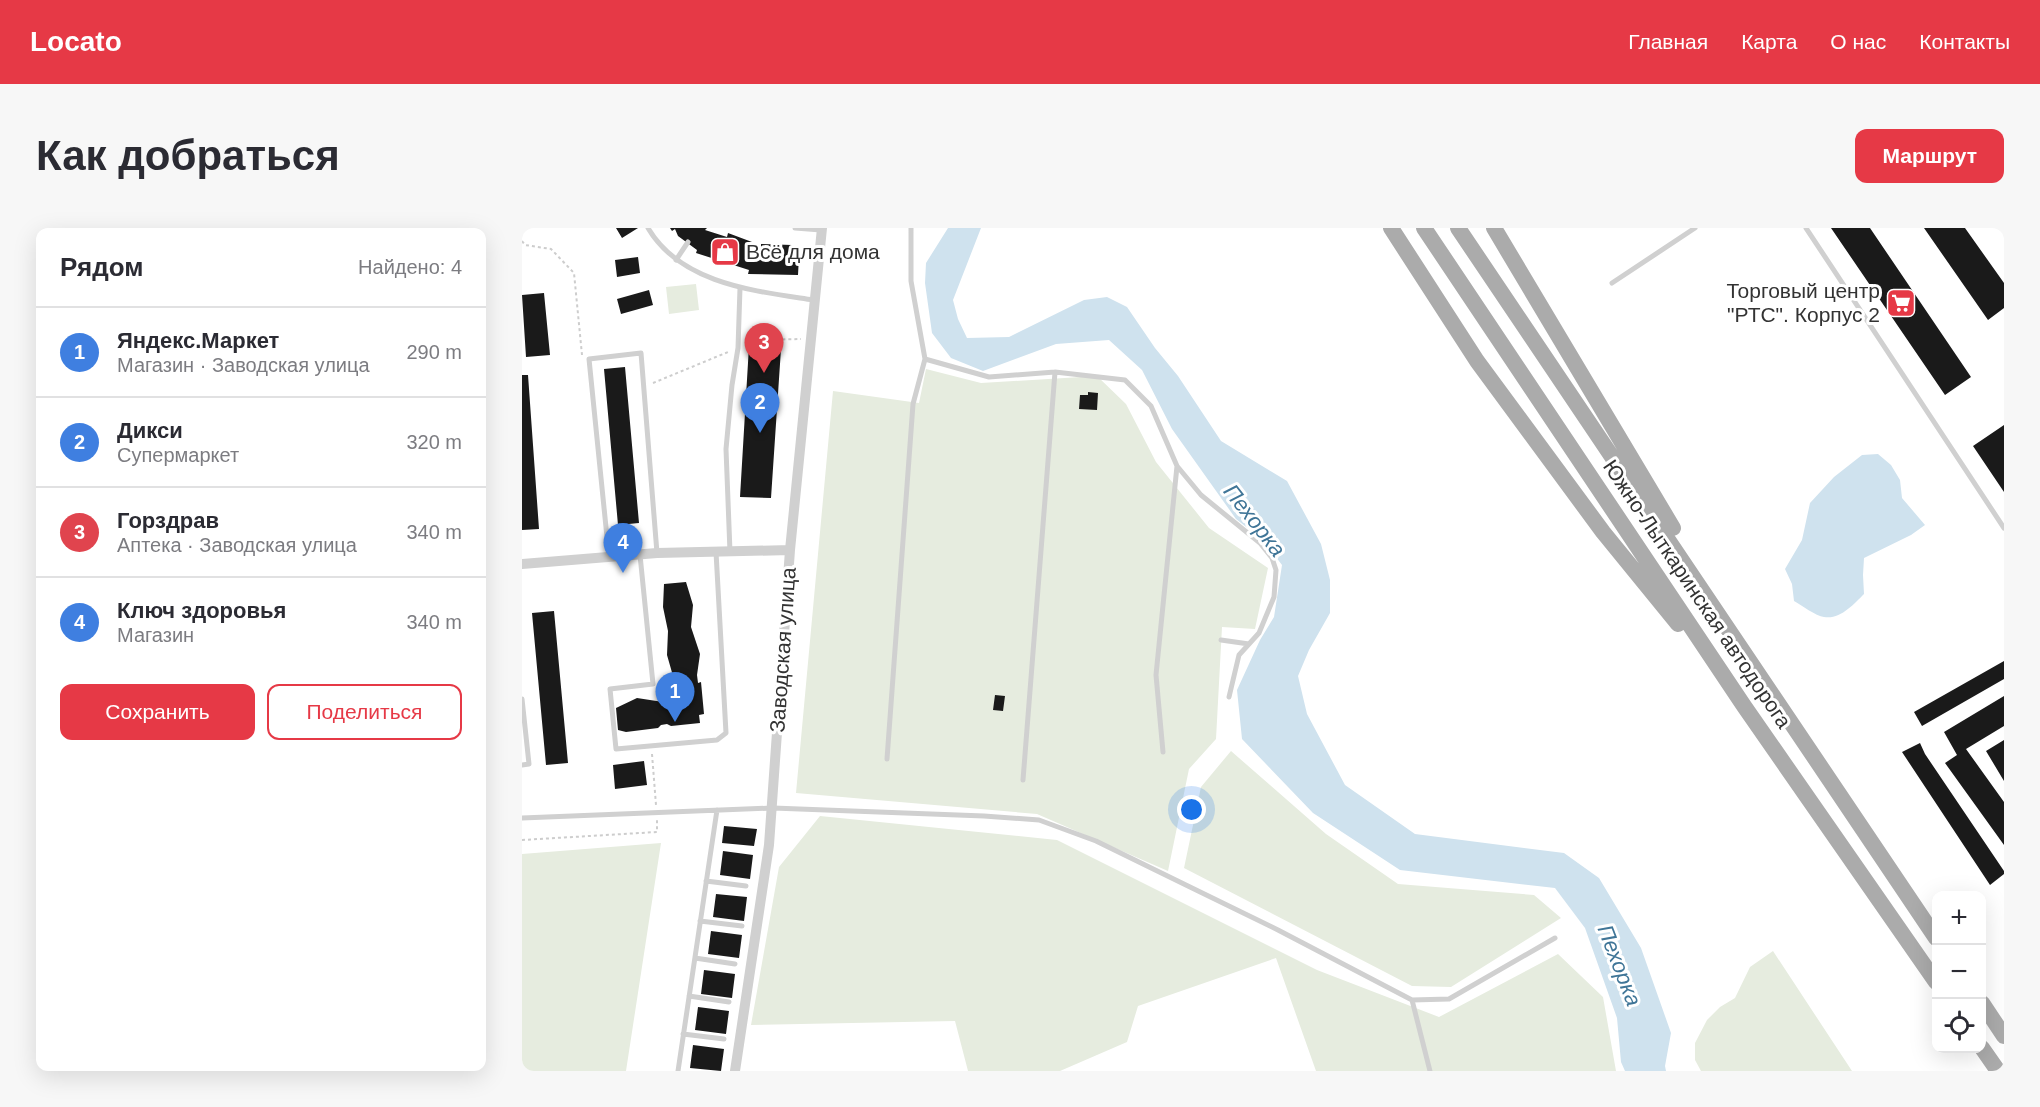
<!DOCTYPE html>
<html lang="ru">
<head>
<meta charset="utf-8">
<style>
  :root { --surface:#fff; --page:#f7f7f7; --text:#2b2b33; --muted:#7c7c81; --line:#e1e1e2; --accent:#e63946 }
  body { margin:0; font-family:Arial,sans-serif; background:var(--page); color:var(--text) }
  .controls { position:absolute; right:18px; bottom:18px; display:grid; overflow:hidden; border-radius:12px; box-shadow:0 6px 24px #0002 }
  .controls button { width:54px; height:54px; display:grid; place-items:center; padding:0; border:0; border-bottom:2px solid var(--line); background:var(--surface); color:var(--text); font:30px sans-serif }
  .you { position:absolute; left:670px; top:582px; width:21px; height:21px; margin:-15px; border:4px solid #fff; border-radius:50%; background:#1a73e8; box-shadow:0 0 0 9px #1a73e833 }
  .badge { display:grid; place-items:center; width:39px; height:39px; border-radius:50%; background:var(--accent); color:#fff; font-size:20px; font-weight:700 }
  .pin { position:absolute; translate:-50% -50px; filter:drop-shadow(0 2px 3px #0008) }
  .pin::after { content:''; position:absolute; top:32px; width:21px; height:18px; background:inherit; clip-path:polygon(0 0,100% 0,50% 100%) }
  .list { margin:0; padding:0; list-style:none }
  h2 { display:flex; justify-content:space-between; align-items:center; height:78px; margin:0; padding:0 24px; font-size:26px }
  h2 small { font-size:20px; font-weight:400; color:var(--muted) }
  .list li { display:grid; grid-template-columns:39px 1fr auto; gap:18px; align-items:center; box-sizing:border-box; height:90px; padding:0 24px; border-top:2px solid var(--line) }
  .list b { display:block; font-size:22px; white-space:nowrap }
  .list p { margin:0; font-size:20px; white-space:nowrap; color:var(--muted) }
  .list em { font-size:20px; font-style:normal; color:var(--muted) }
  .actions { display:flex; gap:12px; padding:18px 24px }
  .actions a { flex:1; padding:14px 0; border:2px solid var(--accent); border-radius:12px; text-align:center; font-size:21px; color:var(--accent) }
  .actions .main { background:var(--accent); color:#fff }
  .icon { flex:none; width:33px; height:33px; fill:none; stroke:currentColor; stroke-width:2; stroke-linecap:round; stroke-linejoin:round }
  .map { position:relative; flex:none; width:1482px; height:843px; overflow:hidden; border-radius:12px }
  header { display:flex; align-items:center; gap:36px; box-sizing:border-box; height:84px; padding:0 30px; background:var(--accent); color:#fff }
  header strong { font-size:28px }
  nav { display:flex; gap:33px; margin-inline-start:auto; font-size:21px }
  .intro { display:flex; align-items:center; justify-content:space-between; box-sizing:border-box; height:144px; padding:0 36px }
  h1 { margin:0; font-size:42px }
  .button { padding:15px 27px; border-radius:12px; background:var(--accent); color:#fff; font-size:21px; font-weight:700 }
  main { display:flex; gap:36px; padding:0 36px }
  aside { flex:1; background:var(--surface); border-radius:12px; box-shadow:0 6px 24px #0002 }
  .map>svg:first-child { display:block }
</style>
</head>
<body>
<header>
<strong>Locato</strong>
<nav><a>Главная</a><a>Карта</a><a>О нас</a><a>Контакты</a></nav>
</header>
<div class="intro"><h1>Как добраться</h1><a class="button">Маршрут</a></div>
<main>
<aside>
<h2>Рядом<small>Найдено: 4</small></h2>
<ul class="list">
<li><span class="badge" style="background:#3f7fe0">1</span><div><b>Яндекс.Маркет</b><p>Магазин · Заводская улица</p></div><em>290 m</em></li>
<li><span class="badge" style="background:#3f7fe0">2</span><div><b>Дикси</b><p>Супермаркет</p></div><em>320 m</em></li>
<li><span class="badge" style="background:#e0444e">3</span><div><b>Горздрав</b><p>Аптека · Заводская улица</p></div><em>340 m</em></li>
<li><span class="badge" style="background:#3f7fe0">4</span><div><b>Ключ здоровья</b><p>Магазин</p></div><em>340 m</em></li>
</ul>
<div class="actions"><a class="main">Сохранить</a><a>Поделиться</a></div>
</aside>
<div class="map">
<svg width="1482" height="843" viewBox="0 0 1482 843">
  <rect width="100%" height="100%" fill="#fff"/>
  <path fill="#e6ecdf" d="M174 56 177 82 147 86 144 59Z
    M404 141 459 155 575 148 604 176 634 234 687 300 746 340 733 401 700 399 694 511 667 541 646 643 515 586 274 565 311 163 397 175Z
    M709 523 804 606 876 656 1012 667 1039 690 929 759 890 758 662 640 679 559Z
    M298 588 535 612 795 742 917 789 1036 726 1081 769 1094 843H794L754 730 616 778 605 814 538 843H446L433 793 229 797 257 639Z
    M139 615 104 843H0V626Z
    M1251 723 1330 843H1179L1173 832V815L1185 792 1198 779 1213 770 1228 739Z"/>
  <path fill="#cfe2ee" d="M426 0H459L431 72 436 91 445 110 487 109 562 72 585 69 605 79 633 120 656 148 699 213 765 253 799 316 808 352V385L787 422 776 448 785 486 823 557 893 606 1042 625 1077 650 1119 720 1149 805 1143 838 1144 843H1103L1099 834 1095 790 1063 700 1033 660 878 642 791 585 720 511 715 462 738 412 752 389 760 337 741 312 714 291 650 201 620 142 587 112 534 116 461 143 429 130 410 105 403 55 404 35Z
    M1356 226 1369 237 1378 252 1380 270 1403 297 1389 307 1342 330 1341 347 1342 366C1332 376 1318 392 1302 389 1294 388 1279 377 1272 373L1270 356 1263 341 1280 312 1288 275 1312 249 1340 227Z"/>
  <path fill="#1a1a1a" d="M94 0H116L100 10Z
    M148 0H185L183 2 205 9 206 5 230 14 227 20 230 21H239V16L270 17V21H273V28H277L276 47 226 46 227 42 174 25 175 22 156 8 153 1 150 3Z
    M1309 0H1348L1449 149 1423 167Z
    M1402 0H1443L1482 55V80L1466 92Z
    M116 29 118 45 95 49 93 32Z
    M127 62 131 77 99 86 95 71Z
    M22 65 28 127 4 129 0 67Z
    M227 118 259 121 249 270 218 269Z
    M103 139 117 295 96 297 82 141Z
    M0 147H6L17 301 0 302Z
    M566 164 576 165 575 182 557 181 558 167H566Z
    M1482 197V264L1451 218Z
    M164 354 171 377 169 399 178 426 175 447 176 455 179 454 182 486 177 487 178 495 149 498 145 496 139 497 136 500 104 504 96 502 94 480 115 470 141 474 140 469 142 467 148 469 152 465 151 448 145 427 146 403 141 379 142 356Z
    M32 383 46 535 24 537 10 385Z
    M1482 433V451L1400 498 1392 484Z
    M473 467 483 468 481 483 471 482Z
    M1482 468V498L1444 521 1482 574V617L1423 535 1435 527 1422 504Z
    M1482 512V553L1464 523Z
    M1398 515 1403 526 1482 643V646L1468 657 1380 524Z
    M122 533 125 557 93 561 91 537Z
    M202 598 235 601 232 618 200 615Z
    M201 623 231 627 228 651 198 647Z
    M194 666 225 669 222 693 191 689Z
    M189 703 220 707 217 730 186 726Z
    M182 742 213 746 210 770 179 766Z
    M176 779 207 783 204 806 173 802Z
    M171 817 202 821 199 843 168 840Z"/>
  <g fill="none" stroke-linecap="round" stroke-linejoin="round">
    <path stroke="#cdcdcd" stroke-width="2" stroke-dasharray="3 3" stroke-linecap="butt" d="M0 13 3 17 29 21 52 45 60 127
      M225 116 237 112 279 111
      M131 155 206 124
      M130 526 134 577
      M0 612 135 604V592"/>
    <path stroke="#d0d0d0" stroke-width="5" d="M126 0C159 56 233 63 291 72
      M273 0 299 2
      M1284 0 1482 300
      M154 32 166 14
      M1090 55 1173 0
      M403 131 467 149 533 144 501 552
      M533 144 603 152 629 178 655 238 634 447 641 524
      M655 238 679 267 738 315 750 330 754 342 752 369 737 405 717 427 707 469
      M208 324 204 221 210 157 216 120 218 60
      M118 327 131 456 88 461 94 521 195 512 204 505 194 324
      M87 329 67 131 119 125 135 325
      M699 412 727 416
      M0 471 7 536 0 537
      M365 531 391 176 403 131 389 53V0
      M0 590 251 580 462 588 517 592 574 613 668 659 756 702 890 772 927 771 1033 710
      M184 653 224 658
      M178 693 220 698
      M173 730 213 736
      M167 768 207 774
      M890 772 908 843
      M161 806 202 811
      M156 843 195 582"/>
    <path stroke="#d0d0d0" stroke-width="10" d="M0 336 135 325 268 322
      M213 843 247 617 268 322 300 0"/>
    <path stroke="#ababab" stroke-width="16" d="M869 0 955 133 1081 304 1156 396
      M902 0 1222 478 1414 754
      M936 0 1414 710
      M972 0 1151 300
      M1460 775 1482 808
      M1460 820 1476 843"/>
  </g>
  <defs>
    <g id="shop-square" transform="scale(1.5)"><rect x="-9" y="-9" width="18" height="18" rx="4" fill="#e63946" stroke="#fff"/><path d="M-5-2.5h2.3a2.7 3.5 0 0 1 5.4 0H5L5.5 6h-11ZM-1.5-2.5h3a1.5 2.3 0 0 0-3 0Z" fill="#fff"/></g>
    <g id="supermarket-square" transform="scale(1.5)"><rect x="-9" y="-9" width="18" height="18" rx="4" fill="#e63946" stroke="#fff"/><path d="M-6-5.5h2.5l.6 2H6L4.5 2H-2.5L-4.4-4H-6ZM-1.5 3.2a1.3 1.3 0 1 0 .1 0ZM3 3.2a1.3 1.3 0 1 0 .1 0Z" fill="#fff"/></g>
  </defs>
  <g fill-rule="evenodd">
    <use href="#shop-square" x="203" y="24"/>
    <use href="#supermarket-square" x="1379" y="75"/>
  </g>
  <g text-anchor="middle" stroke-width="6" stroke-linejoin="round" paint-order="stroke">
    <g font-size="21" fill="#333" stroke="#fff" text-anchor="start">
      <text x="224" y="31">Всё для дома</text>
      <text x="1358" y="70" text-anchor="end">Торговый центр<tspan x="1358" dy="24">"РТС". Корпус 2</tspan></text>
    </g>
    <g font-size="21" fill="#333" stroke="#fff">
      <text transform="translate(1175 366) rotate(56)" y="7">Южно-Лыткаринская автодорога</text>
      <text transform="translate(261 422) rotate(-86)" y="7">Заводская улица</text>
    </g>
    <g font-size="22" font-style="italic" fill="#3f7597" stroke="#fff">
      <text transform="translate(733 292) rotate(52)" y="8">Пехорка</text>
      <text transform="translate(1098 737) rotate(69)" y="8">Пехорка</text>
    </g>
  </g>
</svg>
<div class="controls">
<button>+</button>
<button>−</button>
<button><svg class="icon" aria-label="locate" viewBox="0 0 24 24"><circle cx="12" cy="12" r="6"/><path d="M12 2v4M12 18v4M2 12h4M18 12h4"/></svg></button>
</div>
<div class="you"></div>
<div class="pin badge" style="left:153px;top:494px;background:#3f7fe0">1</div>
<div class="pin badge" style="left:238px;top:205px;background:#3f7fe0">2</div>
<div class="pin badge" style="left:242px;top:145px;background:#e0444e">3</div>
<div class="pin badge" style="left:101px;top:345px;background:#3f7fe0">4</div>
</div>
</main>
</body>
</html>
